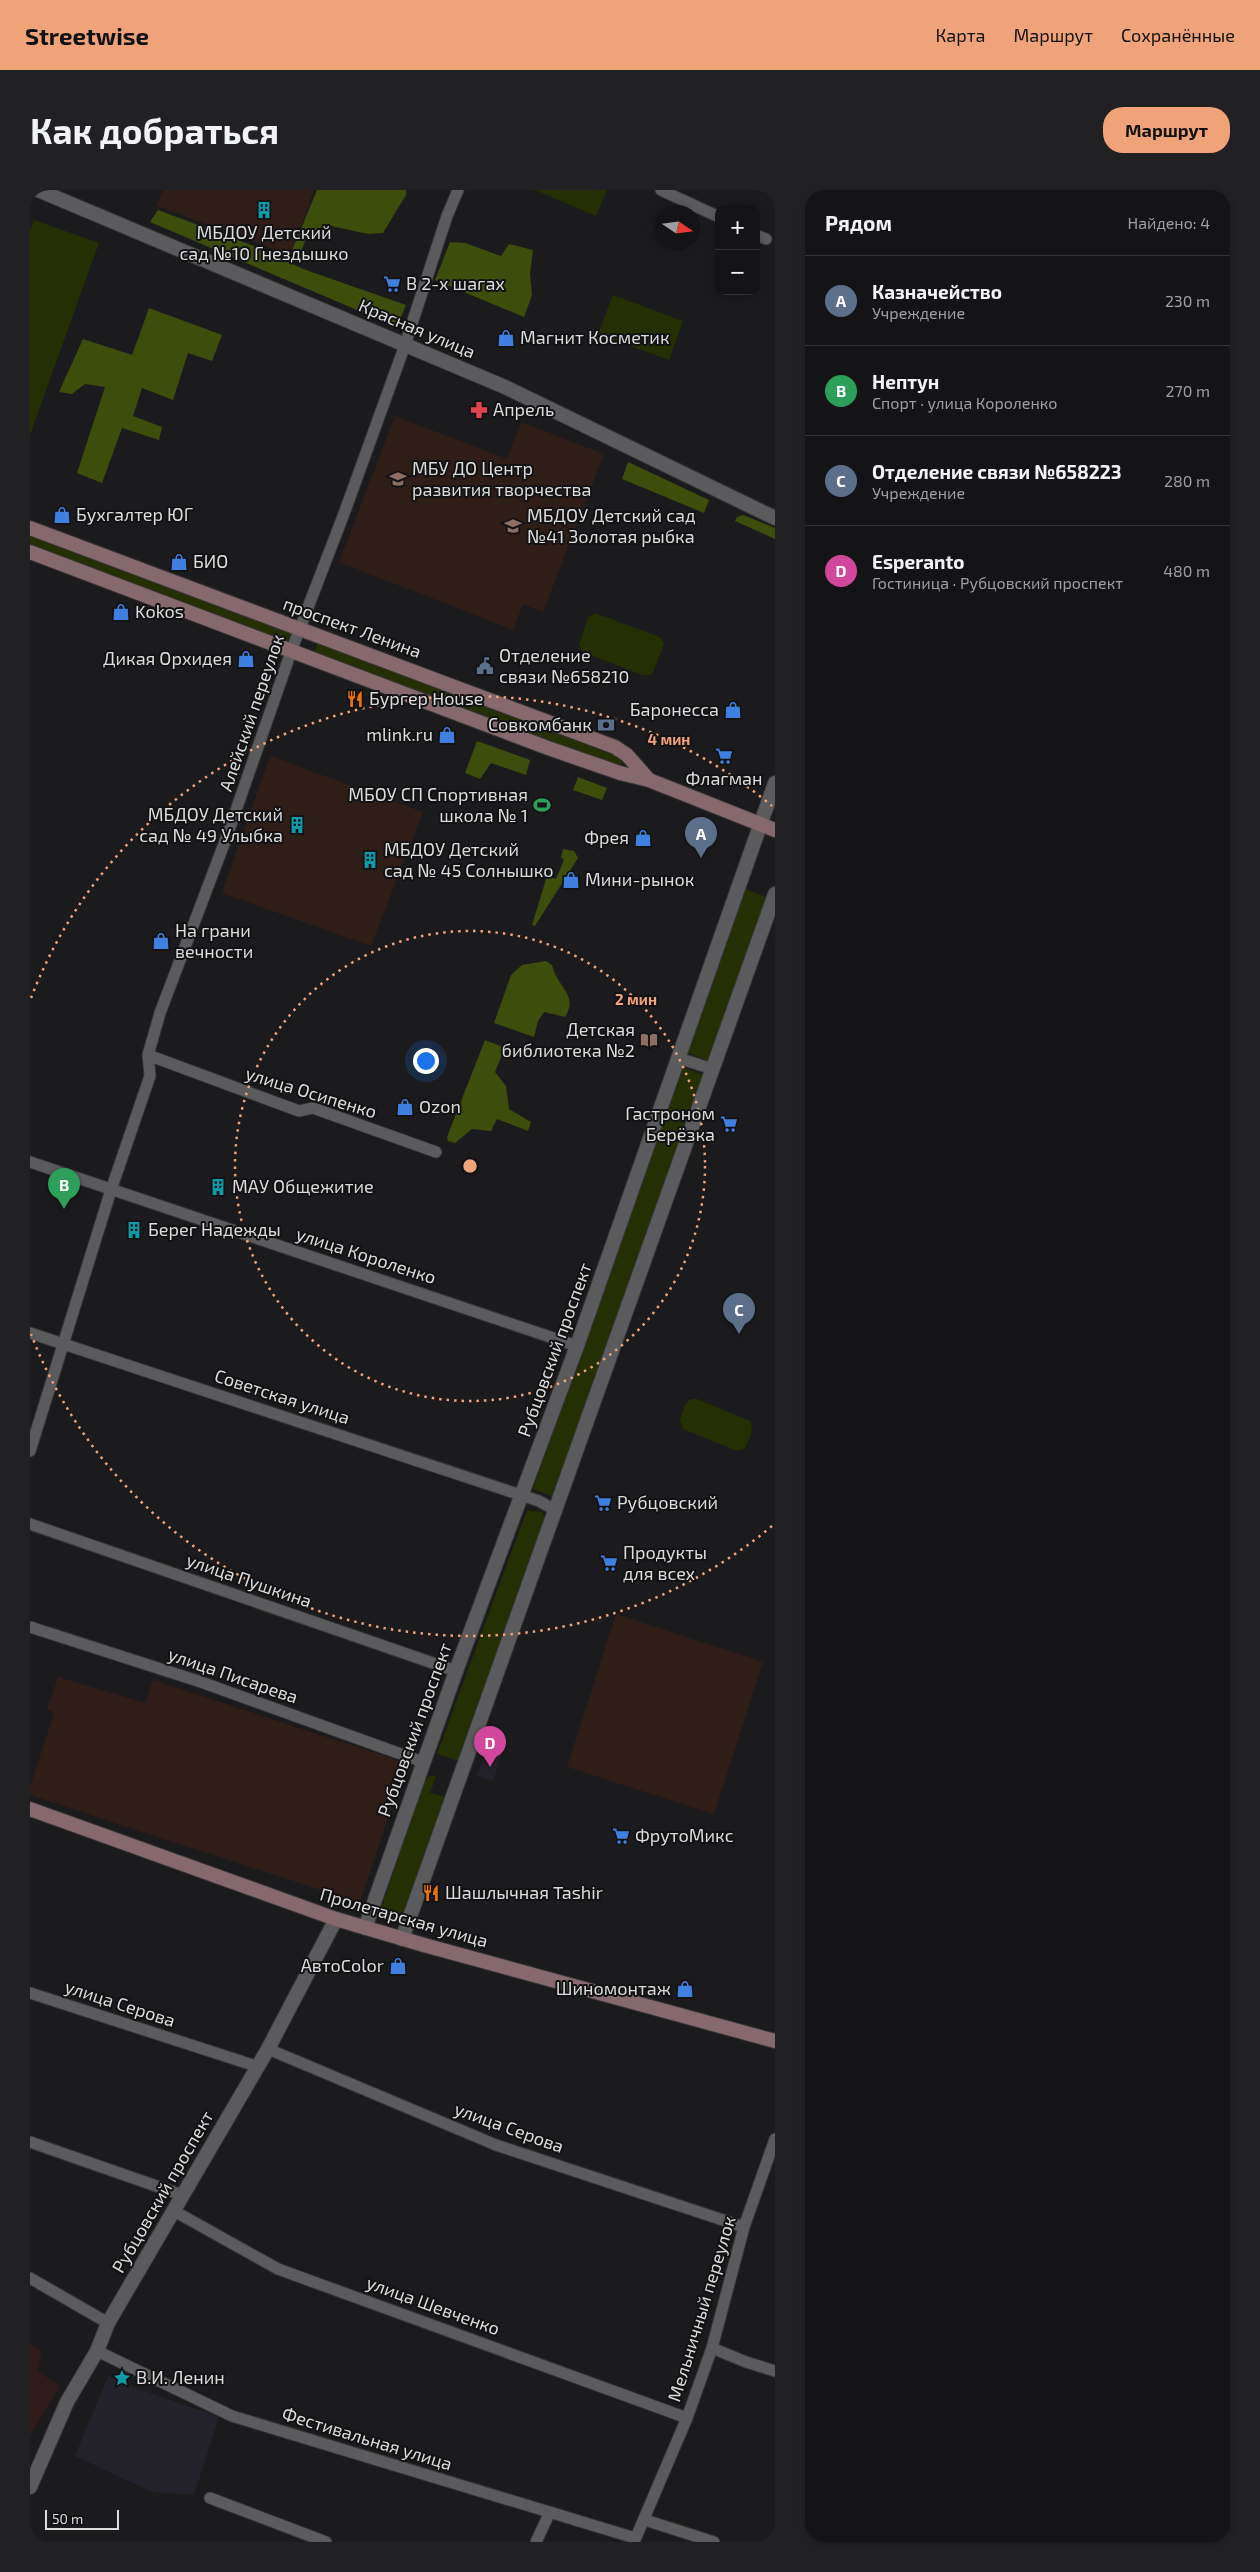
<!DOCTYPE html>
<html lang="ru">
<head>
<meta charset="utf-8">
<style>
  :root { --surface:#141416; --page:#212123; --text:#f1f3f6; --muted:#9d9ea1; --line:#333335; --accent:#f0a279 }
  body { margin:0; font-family:"Exo 2",sans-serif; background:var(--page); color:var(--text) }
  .controls { position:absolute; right:15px; top:15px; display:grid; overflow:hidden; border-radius:10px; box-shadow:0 2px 8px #0003 }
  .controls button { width:45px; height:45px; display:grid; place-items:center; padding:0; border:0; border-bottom:1px solid var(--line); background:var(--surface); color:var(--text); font:25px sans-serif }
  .compass { position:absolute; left:625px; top:15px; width:45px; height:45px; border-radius:50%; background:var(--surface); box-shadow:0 2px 8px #0003; rotate:103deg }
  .scale { position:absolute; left:15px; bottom:12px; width:74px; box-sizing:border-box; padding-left:5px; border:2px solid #dcdcdd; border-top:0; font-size:14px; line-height:18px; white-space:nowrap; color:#dcdcdd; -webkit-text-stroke:4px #121214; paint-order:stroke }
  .you { position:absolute; left:395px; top:870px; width:18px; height:18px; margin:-12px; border:4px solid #fff; border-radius:50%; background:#1a73e8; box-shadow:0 0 0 8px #1a73e833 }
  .badge { display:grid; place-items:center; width:32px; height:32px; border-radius:50%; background:var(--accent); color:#fff; font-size:16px; font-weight:700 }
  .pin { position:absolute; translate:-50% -41px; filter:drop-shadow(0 1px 2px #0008) }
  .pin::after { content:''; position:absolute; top:26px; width:18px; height:15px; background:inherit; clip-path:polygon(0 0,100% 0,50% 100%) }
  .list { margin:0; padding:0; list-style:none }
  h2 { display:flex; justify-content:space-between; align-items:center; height:65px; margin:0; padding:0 20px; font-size:21px }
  h2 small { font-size:16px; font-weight:400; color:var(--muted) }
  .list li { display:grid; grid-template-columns:32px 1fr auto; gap:15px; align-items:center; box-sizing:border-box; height:90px; padding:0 20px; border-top:1px solid var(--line) }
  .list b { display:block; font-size:19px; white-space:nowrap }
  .list p { margin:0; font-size:16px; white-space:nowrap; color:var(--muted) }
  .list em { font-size:16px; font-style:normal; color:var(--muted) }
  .map { position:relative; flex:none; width:745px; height:2352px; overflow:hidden; border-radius:20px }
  header { display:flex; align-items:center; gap:30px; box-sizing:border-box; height:70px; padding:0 25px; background:var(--accent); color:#111 }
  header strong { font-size:24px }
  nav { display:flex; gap:28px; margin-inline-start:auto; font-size:18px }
  .intro { display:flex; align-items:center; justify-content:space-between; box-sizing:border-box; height:120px; padding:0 30px }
  h1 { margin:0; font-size:35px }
  .button { padding:12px 22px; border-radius:20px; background:var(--accent); color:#111; font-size:18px; font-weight:700 }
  main { display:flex; gap:30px; padding:0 30px }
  aside { flex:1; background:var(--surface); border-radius:20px; box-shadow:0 2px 8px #0003 }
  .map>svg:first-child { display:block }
</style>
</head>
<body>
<header>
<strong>Streetwise</strong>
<nav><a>Карта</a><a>Маршрут</a><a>Сохранённые</a></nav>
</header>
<div class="intro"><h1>Как добраться</h1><a class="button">Маршрут</a></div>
<main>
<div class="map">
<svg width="745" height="2352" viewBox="0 0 745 2352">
  <rect width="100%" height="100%" fill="#1b1b1d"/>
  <path fill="#23222a" d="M460 1546 476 1551 463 1591 447 1586Z
    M78 2186 103 2197 189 2227 164 2305 122 2302 45 2266Z"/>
  <path fill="#2f1c1a" d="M0 2153 12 2161 7 2181 30 2196 0 2246Z"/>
  <path fill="#2f1d18" d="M133 0H284L261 65 127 16Z
    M365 226 477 269 491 232 574 264 513 422 493 414 483 440 309 372Z
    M240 566 393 622 341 756 192 703Z
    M586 1424 733 1472 684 1624 537 1577Z
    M28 1487 115 1513 123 1490 376 1573 330 1713 0 1605V1597L24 1523 17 1519Z"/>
  <path fill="#242f03" d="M505 0H577L566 26Z
    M4 30 69 53 0 245V41Z
    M583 105 653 131 639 170 568 144Z
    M0 342 264 440 258 455 0 358Z
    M565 423 630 447 634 454 622 485H612L553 462 549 455 558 427Z
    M288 453 589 567 593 572 591 576 587 577 283 465Z
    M713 698 738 708 680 871 655 862Z
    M651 877 674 885 526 1308 503 1299Z
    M661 1209H667L720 1231C725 1240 719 1249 715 1258L707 1261 653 1239 650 1229 656 1213Z
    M497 1320 512 1322 516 1329 429 1571 407 1564Z
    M403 1585 406 1587 400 1603 418 1607 373 1729 357 1728 351 1719 394 1592 398 1587Z"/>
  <path fill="#3d4d0c" d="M287 0H376V5L353 43 338 44 297 35 278 44 267 72 259 68Z
    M128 20 229 58 273 79 376 115 367 137 120 32Z
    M420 52 435 53 471 66 479 54 503 60 500 84 502 105 494 127 405 90Z
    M119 118 192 145 182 171 158 163 143 210 112 198 103 226 132 237 129 250 92 238 72 293 47 283 75 197 55 194 42 204 29 202 53 149 102 165Z
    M598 272 679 310 674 323 592 289Z
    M713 325 745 338V349L705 331 707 327Z
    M447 551 500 570 496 585 461 573 450 589 435 583Z
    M548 587 577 598 572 610 543 600Z
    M533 659 544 661 548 668 505 736 502 735 517 686 526 689 534 670 531 667Z
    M516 771 522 775C527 797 549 805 535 827L514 822 508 831 504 847 464 833 481 785 492 775Z
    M455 850 475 858 465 882 476 896 479 919 501 932 498 941 467 929 461 941 442 939 425 953 418 951 417 947Z"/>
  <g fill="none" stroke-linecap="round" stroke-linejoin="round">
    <g stroke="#353536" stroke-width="13">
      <path id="minor" d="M631 0 689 27
        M726 45 736 49
        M118 865 269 921 283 918 406 962
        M648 868 683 879
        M0 972 547 1156
        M0 1143 509 1311 525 1320
        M0 1261 81 1000 120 886 118 865 130 823 197 646 262 459 315 321 375 155 417 26 428 0
        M0 1334 426 1481
        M0 1437 171 1492 393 1572
        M0 1803 226 1876
        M238 1859 466 1955 714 2037
        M0 1952 152 2005
        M144 2021 248 2079 657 2228
        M0 2088 78 2133
        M682 2158 716 2172 745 2181
        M67 2161 202 2226 605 2348
        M180 2308 296 2352
        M615 2330 684 2352
        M506 2352 520 2322
        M604 2352 657 2228 682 2158 714 2037 745 1949"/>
    </g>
    <g stroke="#353536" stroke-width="16">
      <path id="tertiary" d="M8 0 475 197 745 328
        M335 1738 426 1481 547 1156 745 593
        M372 1749 745 704
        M0 2297 37 2212 67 2161 78 2133 238 1859 306 1729"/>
    </g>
    <g stroke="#353536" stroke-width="16">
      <path id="secondary" d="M0 338 585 557 597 565 619 590
        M0 362 518 558 590 583 619 590 745 640
        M0 1619 306 1729 394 1755 745 1851"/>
    </g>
    <use href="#minor" stroke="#5b5b5d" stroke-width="11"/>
    <use href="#tertiary" stroke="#5b5b5d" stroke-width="14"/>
    <use href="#secondary" stroke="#85696c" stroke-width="14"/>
  </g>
  <g fill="none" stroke="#f0a279" stroke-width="2.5" stroke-dasharray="2.5 5">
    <circle cx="440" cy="976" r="235"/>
    <path d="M742 1336A470 470 0 0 1 1 1144M1 808A470 470 0 0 1 742 616"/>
  </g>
  <defs>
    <g id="building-bare" transform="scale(1.35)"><path d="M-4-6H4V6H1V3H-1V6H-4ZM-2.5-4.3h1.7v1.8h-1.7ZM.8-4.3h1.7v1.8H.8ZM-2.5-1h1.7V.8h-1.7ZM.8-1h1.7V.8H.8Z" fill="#0f9aa8" stroke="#121214" stroke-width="2.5" paint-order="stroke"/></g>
    <g id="supermarket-bare" transform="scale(1.35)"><path d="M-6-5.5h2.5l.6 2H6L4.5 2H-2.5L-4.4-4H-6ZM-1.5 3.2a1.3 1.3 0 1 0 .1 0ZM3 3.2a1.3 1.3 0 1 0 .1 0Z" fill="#3f7fe0" stroke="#121214" stroke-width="2.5" paint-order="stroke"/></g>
    <g id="shop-bare" transform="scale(1.35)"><path d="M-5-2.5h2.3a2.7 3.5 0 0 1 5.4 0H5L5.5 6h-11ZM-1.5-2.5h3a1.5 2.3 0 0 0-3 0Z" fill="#3f7fe0" stroke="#121214" stroke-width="2.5" paint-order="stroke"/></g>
    <g id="pharmacy-bare" transform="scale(1.35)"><path d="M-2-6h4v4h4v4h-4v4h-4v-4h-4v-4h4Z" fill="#e0444e" stroke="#121214" stroke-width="2.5" paint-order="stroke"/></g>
    <g id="school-bare" transform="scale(1.35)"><path d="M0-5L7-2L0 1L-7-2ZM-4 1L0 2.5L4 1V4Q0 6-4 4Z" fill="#8d6e63" stroke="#121214" stroke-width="2.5" paint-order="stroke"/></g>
    <g id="civic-bare" transform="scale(1.35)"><path d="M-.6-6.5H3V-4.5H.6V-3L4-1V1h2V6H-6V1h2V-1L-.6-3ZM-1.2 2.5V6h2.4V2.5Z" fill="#5c6f8a" stroke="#121214" stroke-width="2.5" paint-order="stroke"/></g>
    <g id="restaurant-bare" transform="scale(1.35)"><path d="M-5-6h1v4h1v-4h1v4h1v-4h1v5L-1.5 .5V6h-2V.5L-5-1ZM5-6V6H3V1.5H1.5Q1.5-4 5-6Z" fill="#e8710a" stroke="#121214" stroke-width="2.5" paint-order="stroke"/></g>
    <g id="bank-bare" transform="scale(1.35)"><path d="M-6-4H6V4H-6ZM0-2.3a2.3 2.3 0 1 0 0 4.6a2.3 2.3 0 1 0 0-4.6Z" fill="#5c6f8a" stroke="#121214" stroke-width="2.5" paint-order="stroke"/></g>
    <g id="stadium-bare" transform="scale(1.35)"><path d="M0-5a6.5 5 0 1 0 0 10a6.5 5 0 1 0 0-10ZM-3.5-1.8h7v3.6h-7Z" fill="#2e9e5b" stroke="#121214" stroke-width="2.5" paint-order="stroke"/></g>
    <g id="library-bare" transform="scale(1.35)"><path d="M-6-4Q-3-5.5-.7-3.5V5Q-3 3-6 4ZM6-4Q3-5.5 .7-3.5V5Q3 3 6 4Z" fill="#8d6e63" stroke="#121214" stroke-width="2.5" paint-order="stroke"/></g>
    <g id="sight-bare" transform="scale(1.35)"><path d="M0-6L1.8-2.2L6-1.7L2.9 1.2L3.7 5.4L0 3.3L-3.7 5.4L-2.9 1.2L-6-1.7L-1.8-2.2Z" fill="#0f9aa8" stroke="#121214" stroke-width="2.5" paint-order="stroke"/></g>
  </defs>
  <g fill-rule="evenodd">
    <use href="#building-bare" x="234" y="20"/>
    <use href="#supermarket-bare" x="362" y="94"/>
    <use href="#shop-bare" x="476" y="148"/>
    <use href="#pharmacy-bare" x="449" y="220"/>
    <use href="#school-bare" x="368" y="289"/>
    <use href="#shop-bare" x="32" y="325"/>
    <use href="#school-bare" x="483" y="336"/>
    <use href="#shop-bare" x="149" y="372"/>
    <use href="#shop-bare" x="91" y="422"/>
    <use href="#shop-bare" x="216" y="469"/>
    <use href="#civic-bare" x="455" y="476"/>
    <use href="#restaurant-bare" x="325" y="509"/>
    <use href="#shop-bare" x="703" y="520"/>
    <use href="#bank-bare" x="576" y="535"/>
    <use href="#shop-bare" x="417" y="545"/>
    <use href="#supermarket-bare" x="694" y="566"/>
    <use href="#stadium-bare" x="512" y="615"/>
    <use href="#building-bare" x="267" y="635"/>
    <use href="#shop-bare" x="613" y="648"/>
    <use href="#building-bare" x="340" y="670"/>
    <use href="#shop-bare" x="541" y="690"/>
    <use href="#shop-bare" x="131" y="751"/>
    <use href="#library-bare" x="619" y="850"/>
    <use href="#shop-bare" x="375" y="917"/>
    <use href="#supermarket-bare" x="699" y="934"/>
    <use href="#building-bare" x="188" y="997"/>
    <use href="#building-bare" x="104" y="1040"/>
    <use href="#supermarket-bare" x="573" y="1313"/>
    <use href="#supermarket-bare" x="579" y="1373"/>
    <use href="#supermarket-bare" x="591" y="1646"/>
    <use href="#restaurant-bare" x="401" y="1703"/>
    <use href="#shop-bare" x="368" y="1776"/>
    <use href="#shop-bare" x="655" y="1799"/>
    <use href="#sight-bare" x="92" y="2188"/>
  </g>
  <g text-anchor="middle" stroke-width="4" stroke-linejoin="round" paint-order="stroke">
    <g font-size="18" fill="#dcdcdd" stroke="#121214" text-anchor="start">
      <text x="234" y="49" text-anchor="middle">МБДОУ Детский<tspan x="234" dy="21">сад №10 Гнездышко</tspan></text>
      <text x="376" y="100">В 2-х шагах</text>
      <text x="490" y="154">Магнит Косметик</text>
      <text x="463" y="226">Апрель</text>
      <text x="382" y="285">МБУ ДО Центр<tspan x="382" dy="21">развития творчества</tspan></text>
      <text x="46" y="331">Бухгалтер ЮГ</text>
      <text x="497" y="332">МБДОУ Детский сад<tspan x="497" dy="21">№41 Золотая рыбка</tspan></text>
      <text x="163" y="378">БИО</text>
      <text x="105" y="428">Kokos</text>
      <text x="469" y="472">Отделение<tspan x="469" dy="21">связи №658210</tspan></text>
      <text x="202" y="475" text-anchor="end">Дикая Орхидея</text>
      <text x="339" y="515">Бургер House</text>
      <text x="689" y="526" text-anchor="end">Баронесса</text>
      <text x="562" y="541" text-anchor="end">Совкомбанк</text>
      <text x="403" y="551" text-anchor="end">mlink.ru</text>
      <text x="694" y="595" text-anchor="middle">Флагман</text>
      <text x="498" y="611" text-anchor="end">МБОУ СП Спортивная<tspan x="498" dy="21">школа № 1</tspan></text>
      <text x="253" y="631" text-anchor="end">МБДОУ Детский<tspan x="253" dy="21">сад № 49 Улыбка</tspan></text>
      <text x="599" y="654" text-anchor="end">Фрея</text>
      <text x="354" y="666">МБДОУ Детский<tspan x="354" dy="21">сад № 45 Солнышко</tspan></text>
      <text x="555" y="696">Мини-рынок</text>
      <text x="145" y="747">На грани<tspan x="145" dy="21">вечности</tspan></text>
      <text x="605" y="846" text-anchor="end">Детская<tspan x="605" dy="21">библиотека №2</tspan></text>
      <text x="389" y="923">Ozon</text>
      <text x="685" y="930" text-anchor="end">Гастроном<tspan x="685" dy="21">Берёзка</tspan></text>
      <text x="202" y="1003">МАУ Общежитие</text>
      <text x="118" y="1046">Берег Надежды</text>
      <text x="587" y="1319">Рубцовский</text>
      <text x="593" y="1369">Продукты<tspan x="593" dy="21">для всех</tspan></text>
      <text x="605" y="1652">ФрутоМикс</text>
      <text x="415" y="1709">Шашлычная Tashir</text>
      <text x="354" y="1782" text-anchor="end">АвтоColor</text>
      <text x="641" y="1805" text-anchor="end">Шиномонтаж</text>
      <text x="106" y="2194">В.И. Ленин</text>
    </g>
    <g font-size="18" fill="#dcdcdd" stroke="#121214">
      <text transform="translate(387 139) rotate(23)" y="6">Красная улица</text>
      <text transform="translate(322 438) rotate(20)" y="6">проспект Ленина</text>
      <text transform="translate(222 523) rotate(-71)" y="6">Алейский переулок</text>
      <text transform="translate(281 903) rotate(17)" y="6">улица Осипенко</text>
      <text transform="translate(336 1066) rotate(18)" y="6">улица Короленко</text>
      <text transform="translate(525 1160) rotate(-70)" y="6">Рубцовский проспект</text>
      <text transform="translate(252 1207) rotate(18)" y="6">Советская улица</text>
      <text transform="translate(219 1391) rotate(19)" y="6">улица Пушкина</text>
      <text transform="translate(203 1486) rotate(19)" y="6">улица Писарева</text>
      <text transform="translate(385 1540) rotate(-70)" y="6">Рубцовский проспект</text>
      <text transform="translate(374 1728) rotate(16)" y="6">Пролетарская улица</text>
      <text transform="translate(90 1814) rotate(18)" y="6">улица Серова</text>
      <text transform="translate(479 1938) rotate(20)" y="6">улица Серова</text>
      <text transform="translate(133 2002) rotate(-60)" y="6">Рубцовский проспект</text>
      <text transform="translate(403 2116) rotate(20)" y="6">улица Шевченко</text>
      <text transform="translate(672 2119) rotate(-73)" y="6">Мельничный переулок</text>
      <text transform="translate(337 2249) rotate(17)" y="6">Фестивальная улица</text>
    </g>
  </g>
  <circle cx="440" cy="976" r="8" fill="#f0a279" stroke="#121214" stroke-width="2.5"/>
  <g font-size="15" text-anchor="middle" font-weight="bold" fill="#f0a279" stroke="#121214" stroke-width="4" stroke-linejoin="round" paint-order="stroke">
    <text x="639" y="555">4 мин</text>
    <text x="606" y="815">2 мин</text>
  </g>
</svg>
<div class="controls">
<button>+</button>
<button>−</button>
</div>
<svg class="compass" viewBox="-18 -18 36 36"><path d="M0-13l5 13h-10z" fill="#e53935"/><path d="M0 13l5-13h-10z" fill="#9d9ea1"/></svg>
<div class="scale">50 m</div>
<div class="you"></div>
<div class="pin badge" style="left:671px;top:668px;background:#5c6f8a">A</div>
<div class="pin badge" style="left:34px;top:1019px;background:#2e9e5b">B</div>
<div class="pin badge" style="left:709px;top:1144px;background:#5c6f8a">C</div>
<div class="pin badge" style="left:460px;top:1577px;background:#d1479c">D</div>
</div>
<aside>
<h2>Рядом<small>Найдено: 4</small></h2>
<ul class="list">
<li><span class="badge" style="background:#5c6f8a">A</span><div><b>Казначейство</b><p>Учреждение</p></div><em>230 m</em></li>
<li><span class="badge" style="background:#2e9e5b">B</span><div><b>Нептун</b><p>Спорт · улица Короленко</p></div><em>270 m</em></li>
<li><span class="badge" style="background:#5c6f8a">C</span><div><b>Отделение связи №658223</b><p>Учреждение</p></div><em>280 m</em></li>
<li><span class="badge" style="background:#d1479c">D</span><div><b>Esperanto</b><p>Гостиница · Рубцовский проспект</p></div><em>480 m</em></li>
</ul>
</aside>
</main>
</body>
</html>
